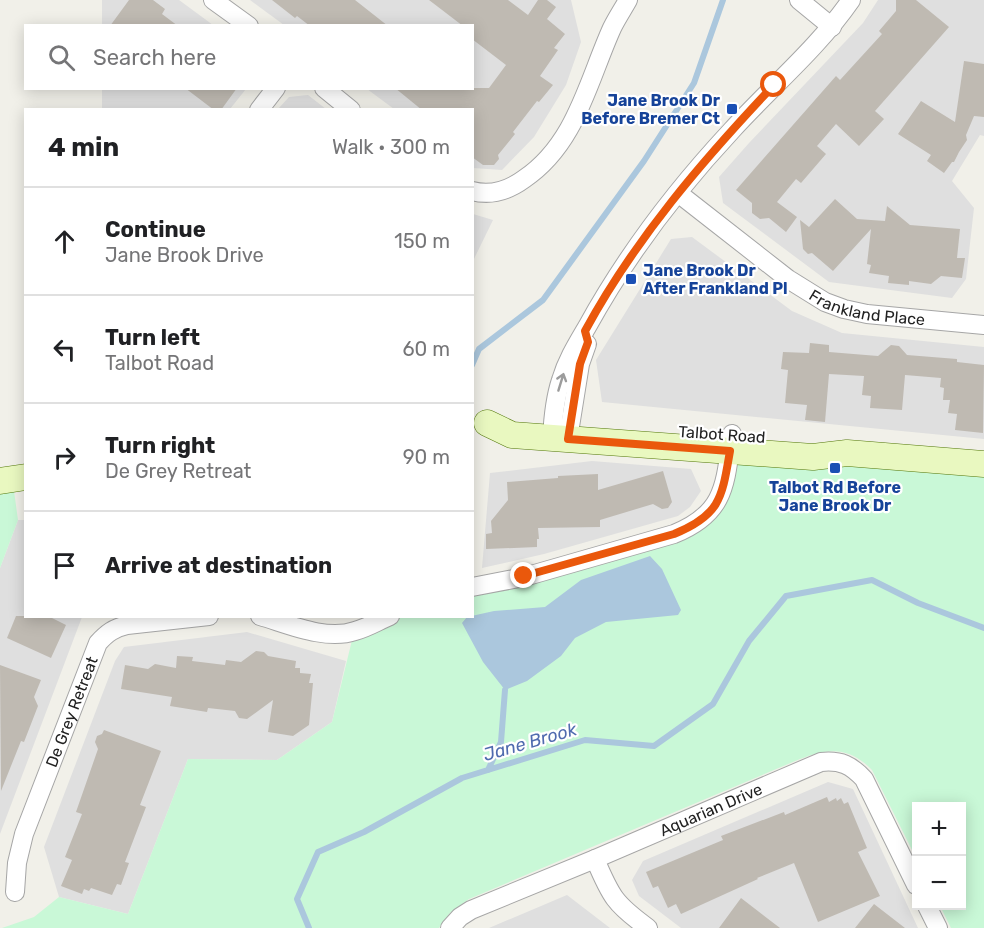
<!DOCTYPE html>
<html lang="en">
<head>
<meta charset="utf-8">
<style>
  :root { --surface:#fff; --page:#f6f6f6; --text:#202124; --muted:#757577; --line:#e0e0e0 }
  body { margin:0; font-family:Rubik,sans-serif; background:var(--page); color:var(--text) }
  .controls { position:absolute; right:18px; bottom:18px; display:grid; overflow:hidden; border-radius:0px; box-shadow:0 3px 15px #0003 }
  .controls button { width:54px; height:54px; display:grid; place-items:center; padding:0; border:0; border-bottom:2px solid var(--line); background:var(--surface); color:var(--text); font:30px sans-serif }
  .stop { position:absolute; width:18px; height:18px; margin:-14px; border:4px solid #ea580c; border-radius:50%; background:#fff }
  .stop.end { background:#ea580c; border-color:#fff; box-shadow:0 2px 6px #0008 }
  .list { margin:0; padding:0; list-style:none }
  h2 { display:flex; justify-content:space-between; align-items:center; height:78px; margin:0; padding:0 24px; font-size:26px }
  h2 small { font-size:20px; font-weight:400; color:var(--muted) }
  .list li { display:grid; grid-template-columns:39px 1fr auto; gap:18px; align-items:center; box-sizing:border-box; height:108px; padding:0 24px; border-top:2px solid var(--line) }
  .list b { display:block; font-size:22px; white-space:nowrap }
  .list p { margin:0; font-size:20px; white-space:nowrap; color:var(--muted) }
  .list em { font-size:20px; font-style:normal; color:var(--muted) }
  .icon { flex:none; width:33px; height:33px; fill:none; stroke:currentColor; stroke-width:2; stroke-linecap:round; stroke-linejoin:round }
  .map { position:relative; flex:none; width:984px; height:928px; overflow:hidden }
  .search { position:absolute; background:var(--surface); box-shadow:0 3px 15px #0003; left:24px; top:24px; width:450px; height:66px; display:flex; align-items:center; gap:15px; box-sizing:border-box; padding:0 21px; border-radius:0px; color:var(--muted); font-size:22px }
  .panel { position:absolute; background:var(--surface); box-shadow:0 3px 15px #0003; left:24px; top:108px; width:450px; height:510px; border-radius:0px }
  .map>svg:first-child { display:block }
</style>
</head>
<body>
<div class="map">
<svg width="984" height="928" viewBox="0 0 984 928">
  <rect width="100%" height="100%" fill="#f1f0e9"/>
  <path fill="#dfdfdf" d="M102 0H179L213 25 102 26Z
    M250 0H571L581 42 566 85 534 137 502 170 473 168 472 110 394 109 367 89 472 88V26L284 25Z
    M878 0H984V136L980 135 952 181 974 208 966 279 952 298 829 282 723 203 719 177 749 143 863 23Z
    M102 89H246L230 109 102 110Z
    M308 95 326 109H278L289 97Z
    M473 214 493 220 473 261 472 214Z
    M692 237 792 311 842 333 984 347V439L602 402 596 360 671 239Z
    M592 461 691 469 701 491 690 507 678 516 544 554 482 568 490 473Z
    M18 520H25L26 616 82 617 0 834V568Z
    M247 632 346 661 332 722 277 760 188 759 128 914 59 897 44 847 115 661 124 647Z
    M828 782 853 789 918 928H681L639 896 632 880 643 861Z
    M567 895 610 928H489Z"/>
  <path fill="#c9f8d7" d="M730 451 984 464V928H951L940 906H962V806H916V858L872 770C849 746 828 748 800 759L469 899 450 913 439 928H2L34 917 59 897 128 914 188 759 277 760 332 722 354 632 390 617 472 616 473 587 703 519Z
    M14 491 18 520 0 568V493Z"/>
  <path fill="#abc7dd" d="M650 556 662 569 681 610 678 615 606 622 575 638 561 656 527 681 505 690 483 662 462 623 467 617 494 611 545 607 581 580Z"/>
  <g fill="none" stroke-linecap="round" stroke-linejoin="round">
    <path stroke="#abc7dd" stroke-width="6" d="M472 365 479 349 543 300 644 161 694 83 723 0
      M488 770 501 742 505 690
      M309 928 297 899 318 852 364 832 462 778 585 740 654 746 713 704 749 641 786 596 872 580 918 603 984 628"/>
  </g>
  <path fill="#bfbab2" d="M129 0H153L165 9 162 14 178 26H110Z
    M272 0H355L388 26H310L297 16 295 18Z
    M429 0H508L528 15 538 0H547L556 7 547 19 565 34 554 48 558 50 540 76 553 85 539 102 537 101 513 132 515 134 498 155 499 159 494 165H483L472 157V110H422L395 88H489L506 65 472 39V26H463Z
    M896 0H916L949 27 875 111 884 119 859 146 836 124 817 146 826 154 801 183 796 179 777 202 797 217 786 232 769 218 760 219 752 213V203L736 190 836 76 840 80 882 34 879 31 896 11Z
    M964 61 984 64V117L974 116 966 135 967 140 959 152 954 162H952L944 173 927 161 931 155 898 134 921 101 955 122Z
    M185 88H237L221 110H214Z
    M835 199 857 219 885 221 887 206 910 225 960 229 957 258H965L962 278 941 276 931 284 909 281V285L888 283 889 276 869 273 871 265 867 264 871 229 833 271 812 253 808 254 803 249 800 220 809 227Z
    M810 343 829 345V352L878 356 891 345 899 346 907 355 957 359V362L984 365 983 433 955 430 957 414 948 413 950 400H943L944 388 940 387 941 378 905 375 902 410 870 408 871 396 862 395 864 376 829 374 825 422 805 420 807 405 785 403 788 370 781 369 783 352 809 353Z
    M663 471 672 502 668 508 662 509 653 504 600 520V527L538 528 539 539H537V547L486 549V534L492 533 491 521 508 500 507 482 558 478V476L598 474V490Z
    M16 616H48L66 625 51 658 7 638Z
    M256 651 264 652 268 656 296 661 295 668H300V673L311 674 309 683H313L309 725 293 736 268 732 273 700 247 719 239 718 235 711 208 708 207 712 170 706 172 697 121 689 125 665 148 669 155 664 176 668 177 656 193 657 192 661 225 665 226 660 241 662Z
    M0 665 41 680 34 697 38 706 24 742 21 741 1 791Z
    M104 730 161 751 140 805 146 807 125 862 129 863 121 885 117 884 112 895 91 888 89 891 84 889 82 894 61 886 72 860 65 857 82 814 76 812 98 749 95 742 97 736 102 734Z
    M827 797 829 802 836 798 837 801 841 798 844 804 848 802 867 848 858 852 880 896 818 922 794 863 757 878 758 879 681 914 676 904 668 908 658 886 653 888 646 872 723 840 721 836 784 812 785 815Z
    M741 898 780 928H719Z
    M874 904 905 928H855Z"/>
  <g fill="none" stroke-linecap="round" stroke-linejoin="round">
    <g stroke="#a6a6a6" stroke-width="20">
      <g id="minor">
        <path d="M213 0 249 26"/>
        <path d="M799 0 832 27"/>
        <path d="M324 88 351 110"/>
        <path d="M259 110 276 88"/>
        <path d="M472 191C491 196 509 190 524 179 576 144 588 81 612 28 617 18 623 9 628 0"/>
        <path id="s1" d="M678 193 788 279 825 302 844 309 867 314 984 325"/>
        <path d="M552 438C553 418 555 398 561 380 567 360 577 344 587 327 626 256 677 189 732 130 772 86 817 49 851 0"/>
        <path d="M568 439 580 364 587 344"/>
        <path d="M472 587 524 577 674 534C726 513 725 484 732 434"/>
        <path d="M260 616C288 624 326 641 355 631 367 628 378 621 390 616"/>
        <path d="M595 859C611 897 615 904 648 928"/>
        <path id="s2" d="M15 892 17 863 24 834 98 643C107 633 114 628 127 625L209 616"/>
        <path d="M927 906 938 928"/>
        <path id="s3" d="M450 928 460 917 471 910 595 859 821 762C841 760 851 765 864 779L916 885"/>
      </g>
    </g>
    <g stroke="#53770a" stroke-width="27">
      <path id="secondary" d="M487 423 512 435 813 457 847 453 984 464
        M0 481 26 477"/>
    </g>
    <use href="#minor" stroke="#fff" stroke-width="18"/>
    <use href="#secondary" stroke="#e9f8c0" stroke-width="26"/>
  </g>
  <defs><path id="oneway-shaft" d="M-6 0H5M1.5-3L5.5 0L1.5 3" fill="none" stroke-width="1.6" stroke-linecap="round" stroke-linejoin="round" transform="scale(1.5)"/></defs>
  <use stroke="#9c9c9c" href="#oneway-shaft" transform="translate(561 382) rotate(-73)"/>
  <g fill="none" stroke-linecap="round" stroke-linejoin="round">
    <path stroke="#ea580c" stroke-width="8" d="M524 576 674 534C721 515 722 497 730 451L568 439 580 364 588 342 585 331C635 239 703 160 774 85"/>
  </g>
  <g fill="#1a4fb4" stroke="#fff" stroke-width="2">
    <rect x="726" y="103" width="12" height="12" rx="3"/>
    <rect x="625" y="273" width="12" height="12" rx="3"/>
    <rect x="829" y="462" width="12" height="12" rx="3"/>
  </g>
  <g text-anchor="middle" stroke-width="4.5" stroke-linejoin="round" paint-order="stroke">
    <g font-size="16" font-weight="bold" fill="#164399" stroke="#fff" text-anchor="end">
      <text x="720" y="106">Jane Brook Dr<tspan x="720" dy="18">Before Bremer Ct</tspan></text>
      <text x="643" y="276" text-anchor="start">Jane Brook Dr<tspan x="643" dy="18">After Frankland Pl</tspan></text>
      <text x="835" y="493" text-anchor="middle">Talbot Rd Before<tspan x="835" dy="18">Jane Brook Dr</tspan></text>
    </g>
    <g font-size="16" fill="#222" stroke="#fff">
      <text dy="6" stroke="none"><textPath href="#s1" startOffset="226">Frankland Place</textPath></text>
      <text transform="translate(722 434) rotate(4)" y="6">Talbot Road</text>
      <text dy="6" stroke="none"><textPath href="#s2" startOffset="190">De Grey Retreat</textPath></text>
      <text dy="6" stroke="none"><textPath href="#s3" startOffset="288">Aquarian Drive</textPath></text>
    </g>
    <g font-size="18" font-style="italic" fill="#506baf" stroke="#fff">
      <text transform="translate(530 742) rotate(-16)" y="6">Jane Brook</text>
    </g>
  </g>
</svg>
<div class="controls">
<button>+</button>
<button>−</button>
</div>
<div class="stop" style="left:774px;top:85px"></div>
<div class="stop end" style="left:524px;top:576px"></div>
<div class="search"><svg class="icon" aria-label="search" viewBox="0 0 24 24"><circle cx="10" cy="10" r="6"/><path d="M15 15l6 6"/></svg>Search here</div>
<section class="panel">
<h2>4 min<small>Walk · 300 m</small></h2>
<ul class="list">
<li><svg class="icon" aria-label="ahead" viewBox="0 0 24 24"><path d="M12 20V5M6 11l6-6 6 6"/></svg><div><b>Continue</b><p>Jane Brook Drive</p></div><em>150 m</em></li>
<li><svg class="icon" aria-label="left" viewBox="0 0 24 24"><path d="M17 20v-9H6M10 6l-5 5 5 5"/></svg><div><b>Turn left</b><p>Talbot Road</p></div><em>60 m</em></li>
<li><svg class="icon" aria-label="right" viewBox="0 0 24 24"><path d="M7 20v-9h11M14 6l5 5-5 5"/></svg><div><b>Turn right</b><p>De Grey Retreat</p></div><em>90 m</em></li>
<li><svg class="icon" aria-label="arrive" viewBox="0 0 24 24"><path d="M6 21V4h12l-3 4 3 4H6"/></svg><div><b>Arrive at destination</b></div></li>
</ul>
</section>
</div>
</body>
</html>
